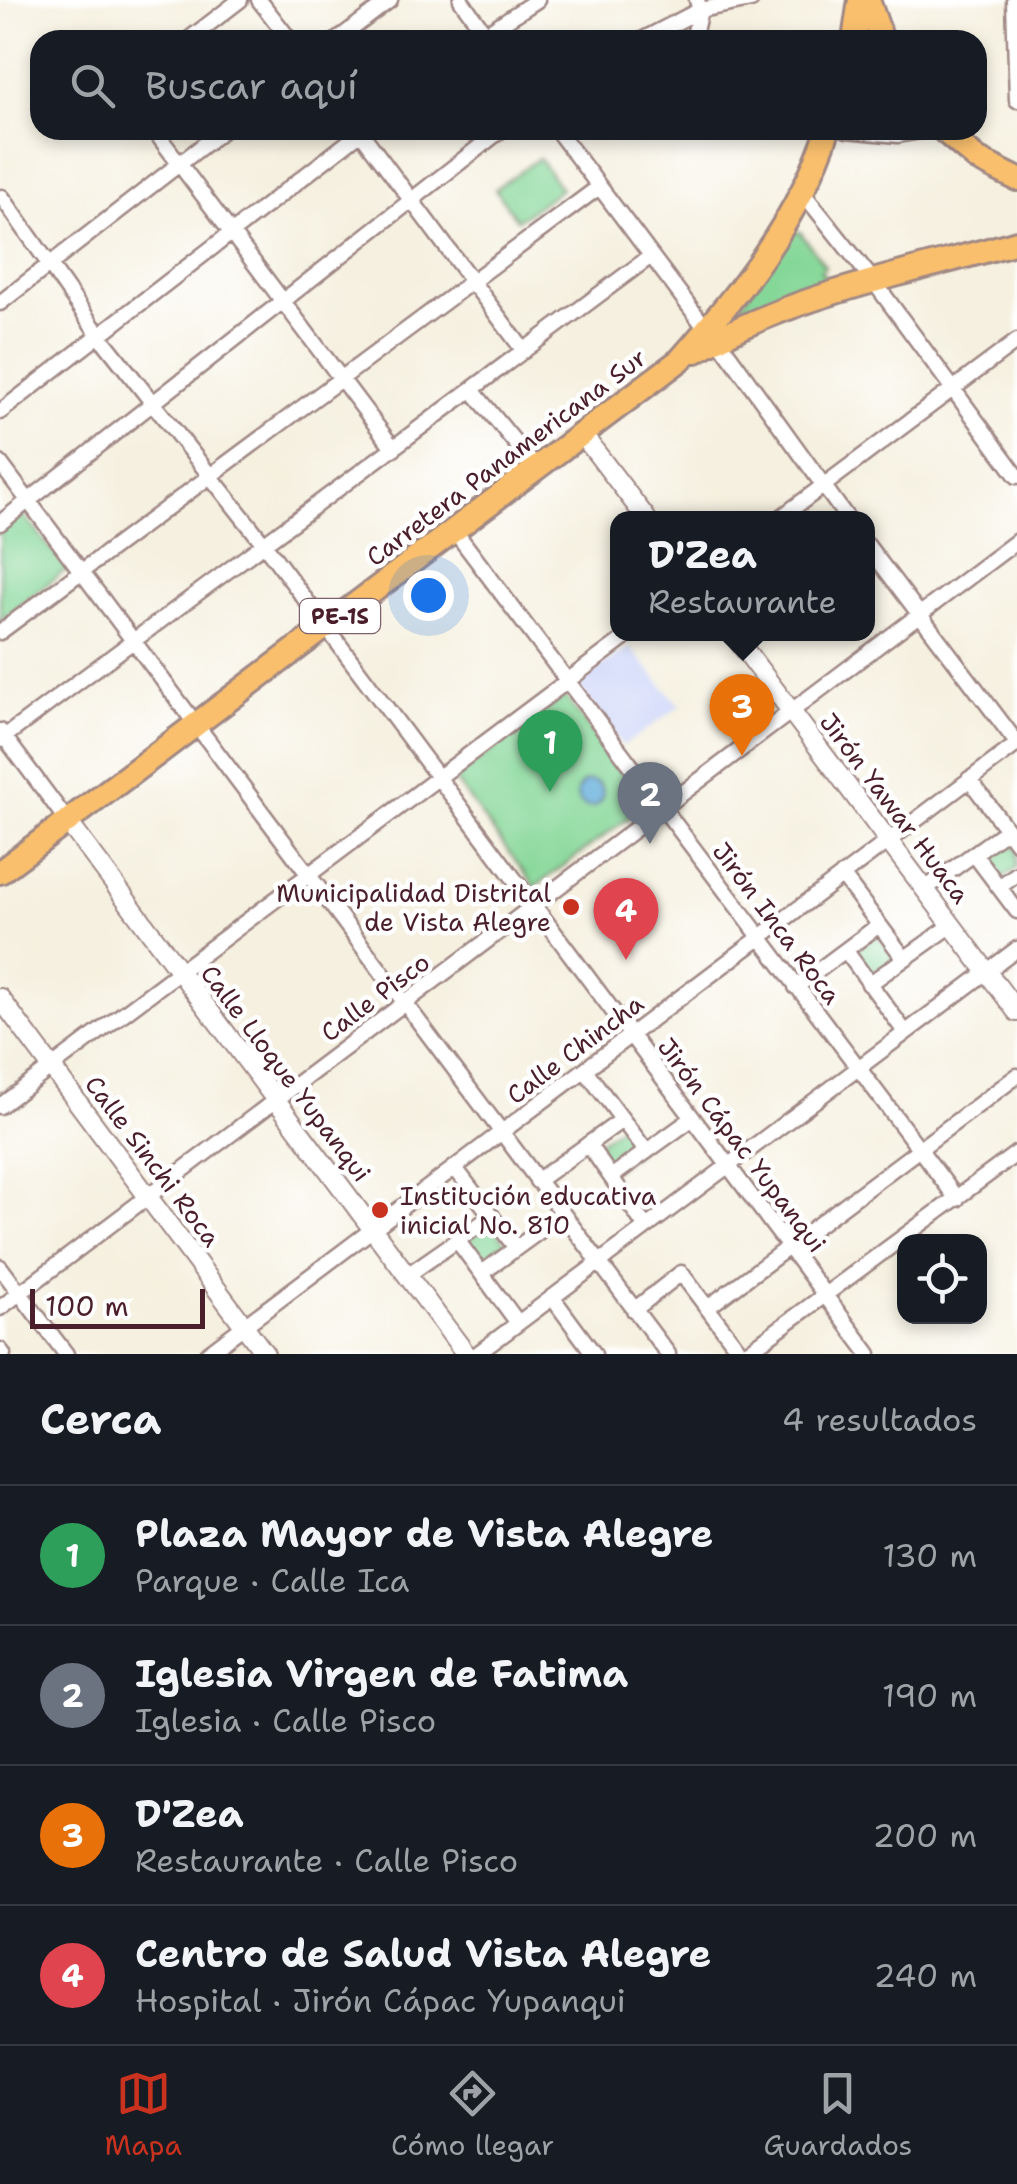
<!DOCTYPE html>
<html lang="es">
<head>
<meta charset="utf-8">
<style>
  :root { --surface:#171b24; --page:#242831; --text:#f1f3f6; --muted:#9ea1a6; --line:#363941; --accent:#c8321e }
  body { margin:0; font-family:"Shantell Sans",sans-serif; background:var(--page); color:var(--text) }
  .controls { position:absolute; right:30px; bottom:30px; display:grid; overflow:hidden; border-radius:20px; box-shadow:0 5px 15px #0003 }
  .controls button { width:90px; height:90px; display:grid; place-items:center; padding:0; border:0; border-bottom:2px solid var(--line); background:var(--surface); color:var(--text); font:50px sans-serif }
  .scale { position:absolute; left:30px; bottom:25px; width:175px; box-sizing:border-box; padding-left:10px; border:5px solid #4a1f2b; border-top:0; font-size:28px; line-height:35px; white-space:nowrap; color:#4a1f2b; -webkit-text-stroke:8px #fff; paint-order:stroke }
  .you { position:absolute; left:428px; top:595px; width:35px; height:35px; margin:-25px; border:8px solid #fff; border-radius:50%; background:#1a73e8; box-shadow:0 0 0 15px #1a73e833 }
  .badge { display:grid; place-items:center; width:65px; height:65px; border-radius:50%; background:var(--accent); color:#fff; font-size:32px; font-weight:700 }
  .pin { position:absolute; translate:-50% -82px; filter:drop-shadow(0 2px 5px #0008) }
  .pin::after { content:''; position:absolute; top:52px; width:35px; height:30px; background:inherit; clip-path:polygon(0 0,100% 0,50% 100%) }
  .popup { position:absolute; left:610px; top:511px; width:265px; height:130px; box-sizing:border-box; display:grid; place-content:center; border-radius:20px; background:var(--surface); filter:drop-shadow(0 2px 8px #0005); font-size:32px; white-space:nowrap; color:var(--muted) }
  .popup b { font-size:38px; color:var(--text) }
  .popup::after { content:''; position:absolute; left:50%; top:100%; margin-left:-20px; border:20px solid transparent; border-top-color:var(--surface) }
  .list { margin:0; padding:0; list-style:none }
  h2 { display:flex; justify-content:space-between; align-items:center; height:130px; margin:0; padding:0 40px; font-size:42px }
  h2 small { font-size:32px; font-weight:400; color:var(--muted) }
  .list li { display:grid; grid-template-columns:65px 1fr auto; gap:30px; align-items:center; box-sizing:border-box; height:140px; padding:0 40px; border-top:2px solid var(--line) }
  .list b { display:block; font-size:38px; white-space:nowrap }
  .list p { margin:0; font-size:32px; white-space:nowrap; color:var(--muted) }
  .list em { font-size:32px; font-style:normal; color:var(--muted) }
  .icon { flex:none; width:55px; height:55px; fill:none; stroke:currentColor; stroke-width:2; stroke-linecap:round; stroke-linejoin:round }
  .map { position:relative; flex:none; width:1017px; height:1354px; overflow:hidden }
  .search { position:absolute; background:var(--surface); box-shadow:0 5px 15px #0003; left:30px; right:30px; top:30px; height:110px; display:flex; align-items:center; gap:25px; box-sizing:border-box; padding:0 35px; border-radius:30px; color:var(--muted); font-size:38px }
  .sheet { height:690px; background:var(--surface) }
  nav { display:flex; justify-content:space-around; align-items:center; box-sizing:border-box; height:140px; border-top:2px solid var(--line); background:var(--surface); font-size:28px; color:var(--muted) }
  nav a { display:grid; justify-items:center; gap:5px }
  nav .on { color:var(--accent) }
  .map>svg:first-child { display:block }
</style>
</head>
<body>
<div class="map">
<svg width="1017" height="1354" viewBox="0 0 1017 1354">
  <rect width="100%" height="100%" fill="#fff"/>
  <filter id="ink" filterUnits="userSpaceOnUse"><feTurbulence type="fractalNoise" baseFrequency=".01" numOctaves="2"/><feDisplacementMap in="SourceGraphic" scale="20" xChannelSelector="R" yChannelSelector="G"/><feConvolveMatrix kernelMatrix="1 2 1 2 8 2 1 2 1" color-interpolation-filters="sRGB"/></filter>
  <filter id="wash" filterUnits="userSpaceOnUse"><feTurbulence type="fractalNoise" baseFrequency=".0048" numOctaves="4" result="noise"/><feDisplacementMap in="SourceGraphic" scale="40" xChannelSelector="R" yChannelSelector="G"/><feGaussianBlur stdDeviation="2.25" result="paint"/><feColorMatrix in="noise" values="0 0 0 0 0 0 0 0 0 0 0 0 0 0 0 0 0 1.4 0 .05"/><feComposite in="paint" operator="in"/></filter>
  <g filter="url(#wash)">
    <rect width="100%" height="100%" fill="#f5f0df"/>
    <path fill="#d1d9f9" d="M630 647 680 706 623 746 576 683Z"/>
    <path fill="#85d798" stroke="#687b62" stroke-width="2.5" d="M539 158 561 189 517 220 495 189Z
      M791 232H800L825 266 821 271 832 287 739 315 737 311Z
      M23 514 67 569 0 621V531Z
      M565 696 646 805 535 887 454 779Z
      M1007 835 1017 849V868L999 881 979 856Z
      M877 934 895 958 871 977 852 952Z
      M621 1125 638 1151 613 1170 594 1145Z
      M491 1223 509 1247 483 1267 464 1242Z"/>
    <path fill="#62adda" stroke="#566682" stroke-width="2.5" d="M577 794a13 13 0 1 1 26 0a13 13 0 1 1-26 0Z"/>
  </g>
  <g filter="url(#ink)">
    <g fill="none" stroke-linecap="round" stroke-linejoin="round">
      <g stroke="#a08885" stroke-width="19">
        <path id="minor" d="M259 0 290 40
          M461 0 490 40
          M1014 0 1017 100
          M188 40 240 0
          M337 40 390 0
          M476 40 537 0
          M642 40 700 10 751 0
          M693 40 700 10 697 0
          M154 130 394 449
          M359 130 524 351
          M557 130 707 330
          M846 130 898 135 926 130
          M803 193 875 283 1017 476
          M2 197 99 335 264 544 869 1354
          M0 303 223 130
          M717 338 847 518
          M472 390 536 468
          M0 412 364 130
          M0 463 668 1354
          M780 518 1017 341
          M0 523 501 130
          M454 530 957 1199
          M867 545 1017 743
          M0 632 599 187
          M0 731 68 822
          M0 740 651 256
          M969 779 1017 843
          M974 854 1017 911
          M842 875 904 958
          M999 887 1017 874
          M925 889 1007 830
          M846 951 905 1032
          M869 984 952 925
          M796 987 879 925
          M585 1070 646 1151
          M0 1106 630 634
          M588 1144 645 1226
          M455 1168 516 1248
          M611 1177 693 1118
          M537 1181 622 1120
          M457 1240 518 1323
          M0 1267 66 1354
          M482 1273 563 1214
          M406 1276 492 1216
          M552 1297 594 1354
          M0 1308 1017 541
          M707 1308 1017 1076
          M634 1310 681 1273 742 1354
          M0 1350 3 1354
          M207 1354 1017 744
          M477 1354 1017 949
          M745 1354 1017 1153"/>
      </g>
      <g stroke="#a08885" stroke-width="22">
        <path id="tertiary" d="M582 434 646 518
          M733 634 1017 1012
          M68 822 466 1354
          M0 998 265 1354"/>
      </g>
      <g stroke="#a08885" stroke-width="28">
        <path id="trunk" d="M868 0 882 40
          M854 40 860 0
          M943 130 977 159 1017 179
          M696 351C793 294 910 273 1017 242
          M0 872 680 360C742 290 798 220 828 130"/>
      </g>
      <use href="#minor" stroke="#fff" stroke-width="14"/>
      <use href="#tertiary" stroke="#fff" stroke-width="18"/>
      <use href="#trunk" stroke="#f9bf6d" stroke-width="22"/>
    </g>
  </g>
  <g fill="#c8321e" stroke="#fff" stroke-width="4">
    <circle cx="571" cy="907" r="10"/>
    <circle cx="380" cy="1210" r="10"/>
  </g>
  <g text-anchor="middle" stroke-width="9" stroke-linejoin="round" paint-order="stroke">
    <rect fill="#fff" stroke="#80626b" stroke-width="2.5" x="300" y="599" width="80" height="34" rx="8"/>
    <g font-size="22" font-weight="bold" fill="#4a1f2b">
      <text x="340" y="624">PE-1S</text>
    </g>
    <g font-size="25" fill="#4a1f2b" stroke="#fff">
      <text transform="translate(506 457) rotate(-37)" y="9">Carretera Panamericana Sur</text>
      <text transform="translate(895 808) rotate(53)" y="9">Jirón Yawar Huaca</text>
      <text transform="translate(777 923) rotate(53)" y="9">Jirón Inca Roca</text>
      <text transform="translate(375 997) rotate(-37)" y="9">Calle Pisco</text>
      <text transform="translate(575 1049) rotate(-37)" y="9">Calle Chincha</text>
      <text transform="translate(286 1073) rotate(53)" y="9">Calle Lloque Yupanqui</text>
      <text transform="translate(742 1145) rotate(53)" y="9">Jirón Cápac Yupanqui</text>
      <text transform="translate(153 1161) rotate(53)" y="9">Calle Sinchi Roca</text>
    </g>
    <g font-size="25" fill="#4a1f2b" stroke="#fff" text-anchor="end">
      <text x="551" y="902">Municipalidad Distrital<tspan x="551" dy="29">de Vista Alegre</tspan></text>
      <text x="400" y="1205" text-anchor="start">Institución educativa<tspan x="400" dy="29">inicial No. 810</tspan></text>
    </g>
  </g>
</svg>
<div class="controls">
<button><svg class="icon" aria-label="locate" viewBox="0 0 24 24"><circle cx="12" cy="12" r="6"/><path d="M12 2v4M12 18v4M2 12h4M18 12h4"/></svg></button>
</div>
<div class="scale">100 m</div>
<div class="you"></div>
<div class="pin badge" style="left:550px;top:792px;background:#2e9e5b">1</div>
<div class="pin badge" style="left:650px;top:844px;background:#6b7280">2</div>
<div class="pin badge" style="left:742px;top:756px;background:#e8710a">3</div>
<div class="popup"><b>D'Zea</b>Restaurante</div>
<div class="pin badge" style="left:626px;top:960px;background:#e0444e">4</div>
<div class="search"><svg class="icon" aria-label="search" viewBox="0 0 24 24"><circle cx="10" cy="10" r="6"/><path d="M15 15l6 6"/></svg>Buscar aquí</div>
</div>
<section class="sheet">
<h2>Cerca<small>4 resultados</small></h2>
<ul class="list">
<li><span class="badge" style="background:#2e9e5b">1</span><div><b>Plaza Mayor de Vista Alegre</b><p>Parque · Calle Ica</p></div><em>130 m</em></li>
<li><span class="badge" style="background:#6b7280">2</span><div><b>Iglesia Virgen de Fatima</b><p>Iglesia · Calle Pisco</p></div><em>190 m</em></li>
<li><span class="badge" style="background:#e8710a">3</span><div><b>D'Zea</b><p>Restaurante · Calle Pisco</p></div><em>200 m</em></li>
<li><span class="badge" style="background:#e0444e">4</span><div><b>Centro de Salud Vista Alegre</b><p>Hospital · Jirón Cápac Yupanqui</p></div><em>240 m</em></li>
</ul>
</section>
<nav>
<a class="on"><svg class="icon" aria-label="map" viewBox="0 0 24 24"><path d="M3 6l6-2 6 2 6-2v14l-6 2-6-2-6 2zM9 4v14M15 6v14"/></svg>Mapa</a>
<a><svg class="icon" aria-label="directions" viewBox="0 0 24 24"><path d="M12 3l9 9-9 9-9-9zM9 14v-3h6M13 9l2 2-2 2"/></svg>Cómo llegar</a>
<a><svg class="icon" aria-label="saved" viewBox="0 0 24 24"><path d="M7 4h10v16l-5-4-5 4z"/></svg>Guardados</a>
</nav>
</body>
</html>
